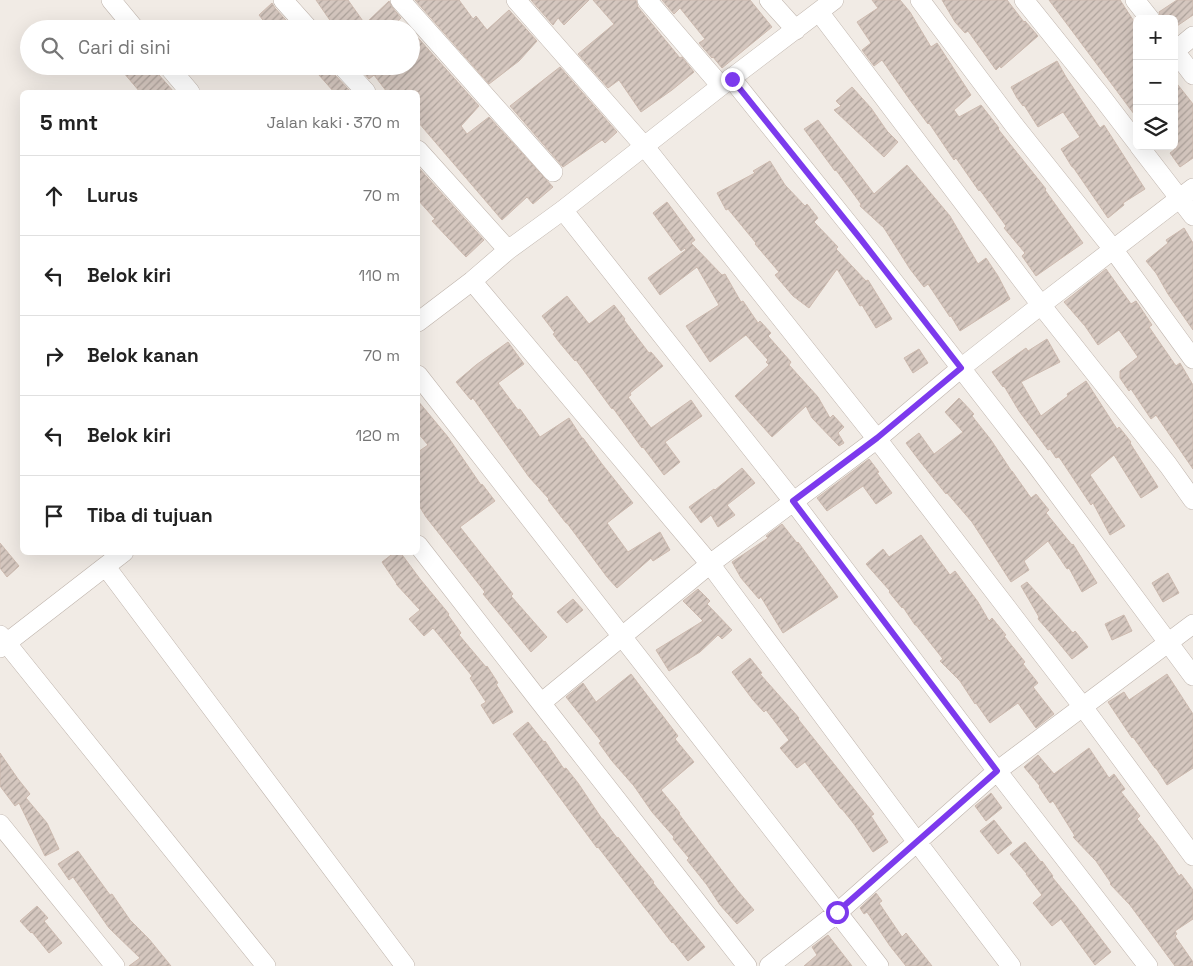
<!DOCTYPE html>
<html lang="id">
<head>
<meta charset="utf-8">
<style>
  :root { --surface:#fff; --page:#f6f6f6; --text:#222; --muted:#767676; --line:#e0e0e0 }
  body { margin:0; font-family:"Space Grotesk",sans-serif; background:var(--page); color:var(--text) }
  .controls { position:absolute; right:15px; top:15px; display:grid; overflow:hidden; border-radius:8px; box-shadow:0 5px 20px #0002 }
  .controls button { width:45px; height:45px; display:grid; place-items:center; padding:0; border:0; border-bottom:1px solid var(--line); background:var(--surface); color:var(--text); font:25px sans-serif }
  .stop { position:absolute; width:15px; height:15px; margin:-11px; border:4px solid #7c3aed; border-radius:50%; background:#fff }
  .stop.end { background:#7c3aed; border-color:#fff; box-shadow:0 1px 5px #0008 }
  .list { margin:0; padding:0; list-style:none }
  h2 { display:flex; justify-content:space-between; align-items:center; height:65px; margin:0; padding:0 20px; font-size:21px }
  h2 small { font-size:16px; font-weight:400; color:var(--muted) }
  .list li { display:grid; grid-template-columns:32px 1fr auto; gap:15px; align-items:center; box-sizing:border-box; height:80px; padding:0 20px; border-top:1px solid var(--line) }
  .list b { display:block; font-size:19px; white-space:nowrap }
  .list em { font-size:16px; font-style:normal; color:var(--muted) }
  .icon { flex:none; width:28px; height:28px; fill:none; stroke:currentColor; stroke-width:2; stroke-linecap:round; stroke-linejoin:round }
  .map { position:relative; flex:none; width:1193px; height:966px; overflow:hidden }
  .search { position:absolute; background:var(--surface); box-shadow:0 5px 20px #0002; left:20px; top:20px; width:400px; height:55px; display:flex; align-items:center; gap:12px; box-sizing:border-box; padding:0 18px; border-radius:28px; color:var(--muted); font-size:19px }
  .panel { position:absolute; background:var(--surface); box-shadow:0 5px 20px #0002; left:20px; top:90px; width:400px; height:465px; border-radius:8px }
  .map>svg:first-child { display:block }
</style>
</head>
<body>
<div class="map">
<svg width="1193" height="966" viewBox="0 0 1193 966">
  <defs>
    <pattern id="building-hatch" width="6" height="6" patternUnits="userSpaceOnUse" patternTransform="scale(1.25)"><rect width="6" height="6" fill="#d5c7bf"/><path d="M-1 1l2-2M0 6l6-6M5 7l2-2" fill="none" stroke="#aea39c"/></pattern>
  </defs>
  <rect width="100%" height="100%" fill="#f1ebe5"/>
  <path fill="url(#building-hatch)" stroke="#cdbaaf" d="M316 0H348L365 24 389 1 392 7 401 18 390 29H336Z
    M415 0H459L473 19 476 16 487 30 509 10 537 41 519 61 489 84Z
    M531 0H589L564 25 558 18 553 25Z
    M593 0H636L638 7 680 58 682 57 694 72 672 90 641 112 619 80 608 88 578 54 614 24Z
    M662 0H750L772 27 722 68 713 57 712 58 699 43 705 39 680 8 674 14Z
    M872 0H900L910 12 931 47 937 43 971 95 954 110 959 117 981 105 999 128 998 129 1046 189 1045 190 1083 243 1036 276 1022 256 1025 253 1004 228 1006 226 980 190 979 191 956 158 954 160 929 123 928 124 910 100 882 60 874 66 862 50 871 43 857 22 878 8Z
    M942 0H1007L1024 22 1025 21 1038 36 1001 68 1000 66 996 70 968 31 965 33 955 22Z
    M1049 0H1120L1137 26V118Z
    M1177 0H1193V15L1174 28V19H1161L1159 12Z
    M272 3 275 8 294 29H270L259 15Z
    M411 30 479 106 461 126 467 134 489 117 553 187 533 204 527 197 502 220 418 122V92H387L374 75 369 79 358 66H411Z
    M1057 61 1066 77 1100 128 1104 125 1145 189 1123 203 1124 205 1108 218 1073 167H1072L1061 149 1080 137 1063 112 1038 127 1024 105 1023 106 1017 98 1011 87Z
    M118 66H151L174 92H140Z
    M311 66H331L334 74 351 92H334Z
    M560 67 617 132 605 143 602 140 563 167 510 106Z
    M1174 80 1193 104V158L1180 167 1170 153 1174 150Z
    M852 87 871 108 887 131 898 142 884 157 834 110 841 106 836 101Z
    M818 120 874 194 907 165 950 216 978 264 986 258 998 276 1010 299 960 331 951 316 950 317 928 284 924 287 910 269 884 228 860 206 861 204 836 170 835 171 804 129Z
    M770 161 785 185 805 206 807 204 818 218 814 222 838 247 836 249 866 281 868 280 892 319 876 328 862 305 860 306 837 269 809 308 793 296 775 275 779 272 755 244 756 243 728 209 726 210 717 193 755 173 753 171Z
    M418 167 484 240 466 257 432 221 435 219 418 200Z
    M667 202 695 240 691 243 722 275 725 274 741 302 743 301 758 323 760 321 771 333 768 336 791 362 789 365 818 397 830 418 833 415 844 427 838 433 844 443 839 446 812 418 806 406 772 437 735 396 769 365 766 362 768 360 746 335 710 362 686 326 719 305 697 267 660 295 648 278 686 250 685 248 681 251 653 213Z
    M1184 228 1193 243V330L1168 294 1156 273 1146 261 1168 243 1166 240Z
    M1106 269 1131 304 1136 301 1152 325 1149 327 1176 366 1180 363 1193 385V469L1156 415 1151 419 1131 389 1129 391 1120 378V371L1138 357 1119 330 1098 345 1085 326 1064 302Z
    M567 296 589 324 614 305 625 319 624 320 649 353 651 352 663 366 630 393 631 395 628 397 651 428 691 400 702 416 665 442 680 462 664 475 643 447 642 448 613 408 612 409 576 360 575 361 559 342 553 334 555 333 542 316Z
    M1047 339 1060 362 1021 382 1041 416 1068 396 1067 394 1086 381 1117 429 1119 427 1131 442 1130 443 1158 487 1141 498 1114 455 1090 475 1125 526 1110 535 1093 503 1091 505 1059 457 1056 458 1050 449 1048 450 1019 411 1004 386 1003 387 992 372 1026 348 1028 351Z
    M508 342 524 364 498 383 518 410 520 409 540 437 569 418 582 438H583L602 464 633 503 607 523 628 552 660 532 670 550 653 561 651 558 617 588 607 577 567 523H566L548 500 549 499 529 477 473 398 471 400 456 382 476 365Z
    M919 349 928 363 913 373 904 358Z
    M959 398 974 414 972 416 991 440 1012 472V471L1031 498 1036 494 1049 510 1046 513 1072 545 1073 544 1097 583 1082 592 1069 568 1067 569 1048 541 1024 561 1029 570 1011 582 972 522 947 493 946 494 918 459 906 443 919 433 934 454 963 432 945 412Z
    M418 401 448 437 481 485 482 484 495 501 460 527 513 594 511 596 547 637 531 652 483 594 485 592 426 517 418 504V452L428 445 418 433Z
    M869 459 879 472 877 473 892 493 876 504 863 486 827 511 817 498Z
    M742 468 755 483 727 505 735 515 718 527 711 515 701 523 689 507 714 489 715 490Z
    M782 524 797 543 798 542 838 597 783 633 761 597 759 599 741 578 732 562 768 538 766 536Z
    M921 535 950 575 955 571 978 602 989 621 992 618 1006 635 1004 636 1025 662 1023 664 1038 683 1033 687 1054 714 1036 728 1018 703 990 723 976 703 975 704 960 681 940 661 943 659 916 625H915L903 607 902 608 889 592 890 591 866 564 883 549 889 557Z
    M0 543 19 566 7 577 0 568Z
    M395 552H400L420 579 449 614 448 615 461 633 459 635 486 667 487 666 498 683 496 684 513 712 493 724 481 705 486 702 470 678 472 676 433 628 424 636 409 619 420 610 396 584H397L382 562Z
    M1168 573 1179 593 1163 602 1152 583Z
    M1027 582 1073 633 1075 631 1088 647 1072 659 1053 636 1038 619 1039 617 1021 586Z
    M698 589 710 601 707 604 732 630 722 639 718 635 700 652 669 671 656 650 703 621 683 601Z
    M573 599 583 610 567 623 557 612Z
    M1124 615 1132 631 1112 640 1105 624Z
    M750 658 762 673 760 674 792 710 799 718 798 719 874 814 871 816 888 842 873 852 854 824 842 809H841L805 762 797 768 780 748 789 740 766 710 764 712 753 700 732 672Z
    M631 674 678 736 675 739 694 762 661 790 680 813 679 814 701 843 737 890 754 910 737 924 720 905 707 885 687 860 689 858 673 839 674 837 652 812 634 786 612 761 599 743 601 741 566 697 583 683 596 702Z
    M1167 674 1193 714V768L1167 785 1156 768H1155L1133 737 1132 738 1108 702 1124 692 1129 700Z
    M528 722 544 742 545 741 564 769 566 768 578 783 602 819H603L617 838 618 837 632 855 654 882 653 883 705 947 688 961 673 942 672 943 598 847 597 848 513 734Z
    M1089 748 1109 778 1114 774 1125 789 1121 792 1140 816 1137 819 1158 845 1179 876 1181 874 1193 890V919L1175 931 1177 934 1175 936 1193 962V966H1175L1130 905 1110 884 1111 883 1096 861 1073 837 1075 836 1053 801 1050 803 1039 787 1040 786 1024 767 1038 755 1054 774Z
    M0 753 18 779 30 794 26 798 47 823 59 849 45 856 19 803 15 806 0 786Z
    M991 793 1002 808 986 821 975 806Z
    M994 820 1012 843 998 854 980 831Z
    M1025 842 1041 862 1042 861 1053 876 1052 877 1076 906 1111 952 1095 965 1061 919 1052 926 1033 903 1042 895 1026 874H1027L1010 854Z
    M78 851 110 895 112 894 130 920 149 939 171 966H129L140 958 109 928 73 877 69 880 58 864Z
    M876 893 882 901 879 903 902 937 906 933 932 966H906L890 946 867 912 864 914 860 908Z
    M37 906 48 918 44 921 62 943 49 953 32 932 31 933 20 921Z
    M828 935 852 966H804L817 955 812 947Z"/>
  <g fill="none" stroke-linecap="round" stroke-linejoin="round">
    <g stroke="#bfb4ac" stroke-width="20">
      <path id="street" d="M111 0 135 29
        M283 0 309 29
        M400 0 553 172
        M516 0 645 147 877 439 1083 707 1193 856
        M647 0 721 86
        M769 0 796 30
        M920 0 1014 125 1113 249 1193 359
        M1024 0 1101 96 1137 143
        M1135 0 1150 19
        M819 12 1041 305 1168 465 1193 500
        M1174 50 1193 75
        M1175 51 1193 36
        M168 66 190 92
        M342 66 366 92
        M732 79 859 237 1034 462 1193 676
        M1139 146 1193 216
        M418 150 508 250
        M563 210 793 501 997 771 1148 966
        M472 281 710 564 917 842 837 913 769 966
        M418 322 472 281 508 250 563 210 721 86 834 0
        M418 375 879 966
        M418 545 541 703
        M106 567 405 966
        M0 635 266 966
        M0 648 124 552
        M0 824 115 966
        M747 966 541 703 710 564 877 439 961 368 1041 305 1193 188
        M1011 966 917 842 997 771 1193 624"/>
    </g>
    <use href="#street" stroke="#fff" stroke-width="19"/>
  </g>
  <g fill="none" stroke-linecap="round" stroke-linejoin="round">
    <path stroke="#7c3aed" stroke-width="6" d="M732 79 859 237 961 368 877 438 793 501 997 771 837 912"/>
  </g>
</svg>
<div class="controls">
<button>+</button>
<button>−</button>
<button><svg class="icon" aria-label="layers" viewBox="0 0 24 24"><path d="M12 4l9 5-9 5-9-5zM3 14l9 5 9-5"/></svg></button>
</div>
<div class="stop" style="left:837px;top:912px"></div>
<div class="stop end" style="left:732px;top:79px"></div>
<div class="search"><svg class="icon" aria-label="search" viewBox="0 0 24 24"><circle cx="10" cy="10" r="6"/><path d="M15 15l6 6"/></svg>Cari di sini</div>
<section class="panel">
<h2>5 mnt<small>Jalan kaki · 370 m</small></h2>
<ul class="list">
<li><svg class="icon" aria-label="ahead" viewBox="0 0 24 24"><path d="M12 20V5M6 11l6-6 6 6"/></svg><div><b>Lurus</b></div><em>70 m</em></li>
<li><svg class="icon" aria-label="left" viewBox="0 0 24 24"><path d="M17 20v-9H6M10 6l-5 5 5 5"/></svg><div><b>Belok kiri</b></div><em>110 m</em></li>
<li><svg class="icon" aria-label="right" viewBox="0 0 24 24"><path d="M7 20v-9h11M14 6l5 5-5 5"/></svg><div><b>Belok kanan</b></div><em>70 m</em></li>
<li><svg class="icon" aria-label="left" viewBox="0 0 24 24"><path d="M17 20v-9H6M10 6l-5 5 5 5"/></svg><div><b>Belok kiri</b></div><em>120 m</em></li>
<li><svg class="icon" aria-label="arrive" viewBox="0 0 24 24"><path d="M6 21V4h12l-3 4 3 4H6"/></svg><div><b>Tiba di tujuan</b></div></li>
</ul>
</section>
</div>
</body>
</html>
